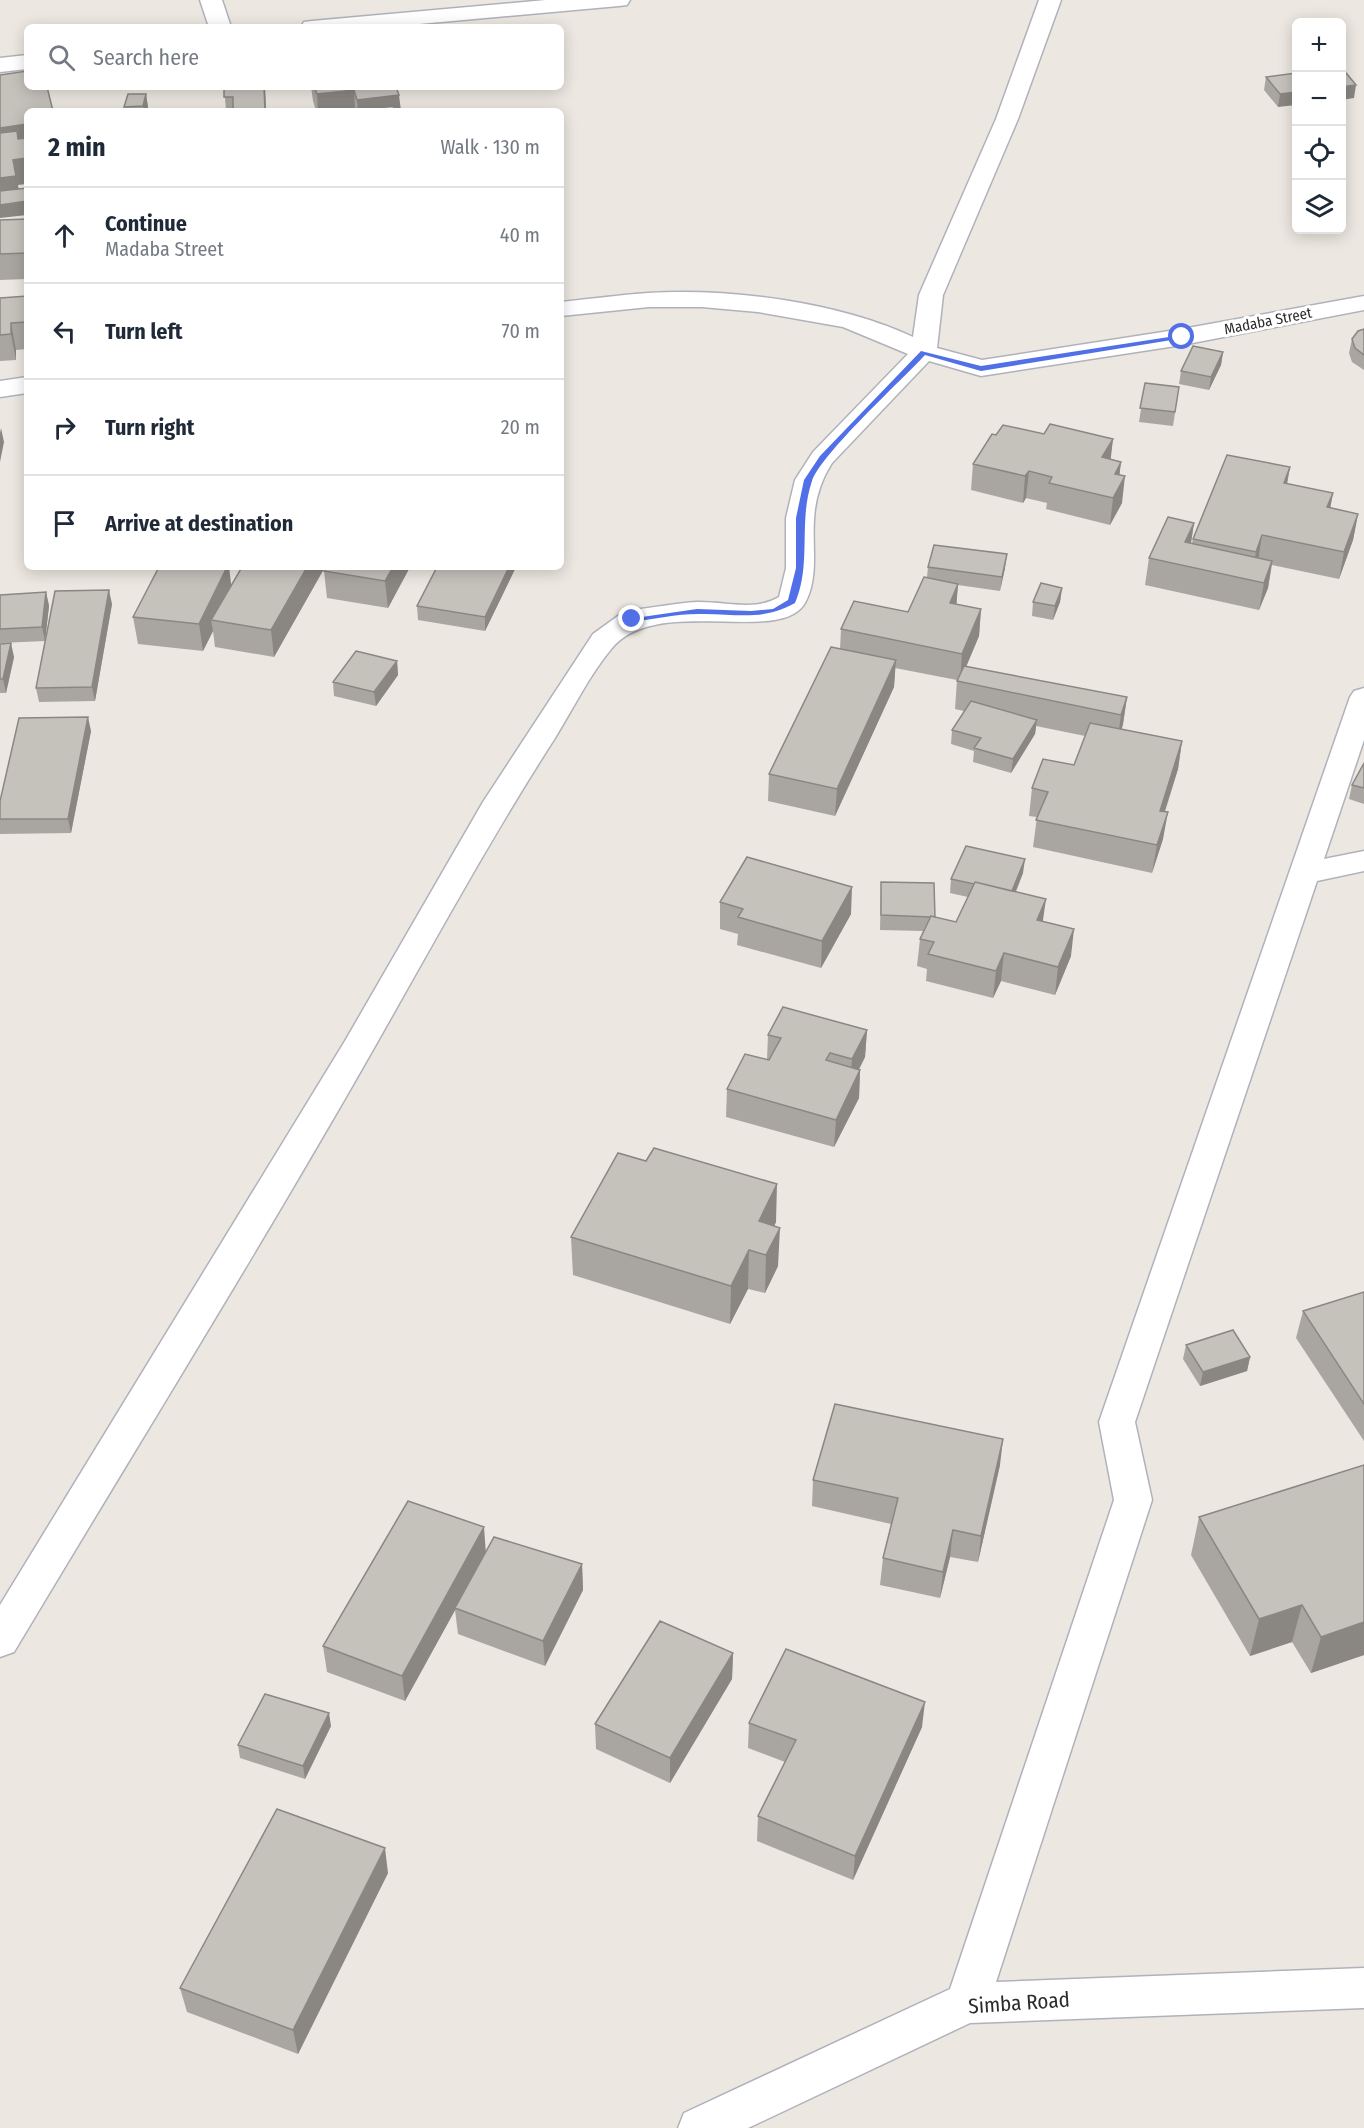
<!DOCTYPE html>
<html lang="en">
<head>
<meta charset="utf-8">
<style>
  :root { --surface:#fff; --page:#f6f6f7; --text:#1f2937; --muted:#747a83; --line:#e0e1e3 }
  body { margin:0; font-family:"Fira Sans Condensed",sans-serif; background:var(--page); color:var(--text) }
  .controls { position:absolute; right:18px; top:18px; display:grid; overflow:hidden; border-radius:9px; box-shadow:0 3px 15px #0003 }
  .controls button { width:54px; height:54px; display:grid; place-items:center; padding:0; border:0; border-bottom:2px solid var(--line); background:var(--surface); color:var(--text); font:30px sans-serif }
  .stop { position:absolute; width:18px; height:18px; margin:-14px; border:4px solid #5170e8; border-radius:50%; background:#fff }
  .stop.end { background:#5170e8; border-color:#fff; box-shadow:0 2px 6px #0008 }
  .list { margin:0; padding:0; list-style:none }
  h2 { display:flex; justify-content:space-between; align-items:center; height:78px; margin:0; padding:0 24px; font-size:26px }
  h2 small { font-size:20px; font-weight:400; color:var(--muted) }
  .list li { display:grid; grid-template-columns:39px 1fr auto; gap:18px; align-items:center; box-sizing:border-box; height:96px; padding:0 24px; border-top:2px solid var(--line) }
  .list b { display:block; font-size:22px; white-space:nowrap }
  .list p { margin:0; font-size:20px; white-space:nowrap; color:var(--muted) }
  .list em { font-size:20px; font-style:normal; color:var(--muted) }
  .icon { flex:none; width:33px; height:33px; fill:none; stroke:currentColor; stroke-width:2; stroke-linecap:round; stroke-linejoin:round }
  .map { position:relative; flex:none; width:1364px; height:2128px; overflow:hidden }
  .search { position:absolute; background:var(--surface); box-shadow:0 3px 15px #0003; left:24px; top:24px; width:540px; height:66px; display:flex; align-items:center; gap:15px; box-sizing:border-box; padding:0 21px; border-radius:9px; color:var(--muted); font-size:22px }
  .panel { position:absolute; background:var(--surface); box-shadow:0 3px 15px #0003; left:24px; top:108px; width:540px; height:462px; border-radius:9px }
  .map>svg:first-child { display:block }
</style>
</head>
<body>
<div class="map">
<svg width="1364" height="2128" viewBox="0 0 1364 2128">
  <rect width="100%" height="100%" fill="#ece7e0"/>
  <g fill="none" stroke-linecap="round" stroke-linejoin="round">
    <g stroke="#b0b2bb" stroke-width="3">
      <path id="minor" d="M200 0H222L231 27H209Z
        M546 0H630L627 5 619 6 386 27H301L304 22 312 21Z
        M1039 0H1061L1018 119 943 295 937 348 982 360 1182 329 1364 296V310L1182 345 981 376 929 361 832 463C821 480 815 499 814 520 812 546 819 578 805 603 780 646 657 594 612 648 590 674 573 709 555 738 490 839 433 944 374 1048 258 1252 134 1451 14 1652L0 1657V1605L345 1041 483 802 593 634 622 613 632 610C653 608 675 603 697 602 725 601 754 612 779 597L786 568V518L795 480 813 452 908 354 843 327 758 312 702 307H649L561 316V302C590 299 619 295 648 293 731 288 838 302 913 337L919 295 996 119Z
        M27 55V69L0 72V58Z
        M27 377V393L0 397V381Z
        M1364 688V740L1324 859 1364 851V871L1317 881 1135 1422 1152 1500 996 1982 1364 1968V2008L970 2023 748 2128H678L684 2113 950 1989 1114 1500 1099 1422 1350 697 1354 691Z"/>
    </g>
    <use href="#minor" fill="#fff" fill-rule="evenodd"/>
  </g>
  <path fill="#a9a6a1" d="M1296 73 1278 107 1264 90 1266 77Z
    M224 87H265L266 111 226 110Z
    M311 87H396L401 111H316L313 101Z
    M146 94 148 107 147 111H125L124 107Z
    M27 219V279L0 280V220Z
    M27 296V349L16 350V360L0 361V298Z
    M1364 329V370L1352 362 1349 353 1352 339Z
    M1223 352 1221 365 1209 390 1179 384 1181 371Z
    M1145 383 1179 387 1173 426 1139 422Z
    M1044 434 1113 439 1110 459 1121 462 1119 475 1122 503 1110 525 1046 509 1047 503 1026 498 1023 503 971 490 973 464 996 435Z
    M1290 467 1287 484 1333 493 1330 508 1358 514 1353 540 1339 579 1272 565 1268 588 1259 610 1145 585 1149 558 1194 523 1191 543H1192L1193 539Z
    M325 567 274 657 215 647 213 631 203 651 138 644 133 617 232 585Z
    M410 567 388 608 327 598 324 571Z
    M437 567H516L485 631 418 620 417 606Z
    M928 567 1005 568 1000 591 958 585 956 604 981 609 979 636 966 667 1127 697 1123 724 1122 729 1182 741 1178 769 1165 812 1163 839 1152 873 1033 847 1037 817 1029 816 1032 788 1074 765 1085 736 1036 726 1035 734 1011 773 973 762 974 751 951 744 952 730 964 711 955 709 957 680 895 668 894 687 835 816 768 801 769 774 840 649 841 629 908 612 927 577Z
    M1062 588 1060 602 1053 620 1032 616 1033 602Z
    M46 592 49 606 45 641 0 643V595Z
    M112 604 95 701 39 702 36 688Z
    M0 644 14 657 6 693H0Z
    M397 661 398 675 376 706 334 696 333 682Z
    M91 731 71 833 0 834V801Z
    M1364 763V804L1349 799 1352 785Z
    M1023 873 1016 892 1043 921 1071 956 1055 995 1001 981 993 998 926 981 927 969 917 966 920 939 923 931 880 930 881 882 935 917 956 922 968 897 950 893 951 879Z
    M720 902 851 914 821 968 737 945 738 934 720 929Z
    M867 1030 865 1057 859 1070H860L859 1098 834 1147 726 1117 727 1089 767 1060 768 1035Z
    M646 1161 776 1222 774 1226 778 1266 765 1293 748 1289 730 1324 573 1275 571 1237Z
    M1364 1292V1441L1296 1338 1303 1311Z
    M1186 1345 1250 1357 1247 1371 1200 1386 1183 1359Z
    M1000 1465 978 1562 950 1557 940 1598 880 1585 883 1558 891 1524 812 1506 813 1480Z
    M1364 1465V1655L1311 1673 1292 1642 1250 1656 1191 1555 1199 1517Z
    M486 1552 582 1564 583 1590 545 1666 458 1634 455 1610 405 1701 327 1672 323 1646Z
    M733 1653 732 1679 670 1783 596 1749 595 1724Z
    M749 1723 922 1727 853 1880 757 1841 758 1816 785 1762 748 1748Z
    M331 1726 305 1779 240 1758 238 1745Z
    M388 1873 298 2054 187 2012 180 1988Z"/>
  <path fill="#8a8783" d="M1356 85 1354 98 1341 100V87Z
    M264 87H265L266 111 265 110Z
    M354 90 355 111H318L317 94Z
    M1296 92V105L1278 107 1280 94Z
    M146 94 148 107 147 111H144L143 106Z
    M399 95 401 111H358L357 100Z
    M27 124V150L0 154V128Z
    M27 158V184L18 185 21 201 0 204V178L13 160Z
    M27 201V215L0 218V205Z
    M11 323 16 350V360L11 334Z
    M1223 352 1221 365 1209 390 1211 377Z
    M1 428 4 442 0 462V433Z
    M1113 439 1110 465 1102 457Z
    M1121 462 1118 488 1115 474Z
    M1290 467 1285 494 1284 483Z
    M1029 471 1026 498 1023 503 1025 476Z
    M1125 476 1122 503 1110 525 1113 498Z
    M1333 493 1328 520 1327 507Z
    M1358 514 1353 540 1339 579 1344 552Z
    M1194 523 1190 549 1185 542Z
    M1262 535 1258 562 1251 579 1256 552Z
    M1007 554 1005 568 1000 591 1002 577Z
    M1272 561 1268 588 1259 610 1264 583Z
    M227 567H229L232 591 211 620 213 631 203 651 199 624Z
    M307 567H325L274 657 271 630Z
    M393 567H410L388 608 385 581Z
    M509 567H516L485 631V617Z
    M958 584 956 611 950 603Z
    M1062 588 1060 602 1053 620 1055 606Z
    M109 590 112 604 95 701 92 687Z
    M46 592 49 606 45 641 42 627Z
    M981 609 979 636 960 681 962 654Z
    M11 643 14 657 6 693 3 679Z
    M896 660 894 687 835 816 837 789Z
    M397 661 398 675 376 706 374 692Z
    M1127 697 1123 724 1117 743 1121 715Z
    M88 717 91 731 71 833 68 819Z
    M1037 720 1035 734 1011 773 1013 759Z
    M1182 741 1178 769 1156 838 1160 811Z
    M1168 812 1163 839 1152 873 1157 845Z
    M1025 859 1023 873 1009 907 1011 893Z
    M852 887 851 914 821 968 822 941Z
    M1046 899 1042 927 1037 920Z
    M1074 929 1071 956 1055 995 1058 967Z
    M1004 953 1001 981 993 998 996 971Z
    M867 1030 865 1057 850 1086 852 1059Z
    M860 1070 859 1098 834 1147 836 1120Z
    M777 1184 776 1222 761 1254 759 1221Z
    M780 1228 778 1266 765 1293 766 1255Z
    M749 1250 748 1289 730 1324 731 1286Z
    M1250 1357 1247 1371 1200 1386 1203 1372Z
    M1003 1439 1000 1465 978 1562 981 1536Z
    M484 1527 486 1554 405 1701 402 1676Z
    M953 1530 950 1557 940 1598 943 1572Z
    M582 1564 583 1590 545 1666 543 1641Z
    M1302 1605 1292 1642 1250 1656 1259 1619Z
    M1364 1622V1655L1311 1673 1321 1637Z
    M733 1653 732 1679 670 1783V1758Z
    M925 1702 922 1727 853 1880 855 1856Z
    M329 1713 331 1726 305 1779 303 1766Z
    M385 1848 388 1873 298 2054 293 2030Z"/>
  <path fill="#c5c1bb" stroke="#8a8783" stroke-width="1.5" d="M1342 68 1356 85 1341 87Z
    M27 71V87H47L53 111H27V124L0 128V75Z
    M1296 73V92L1280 94 1266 77Z
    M224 87H264L265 110 233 111V97H224Z
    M314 87H396L399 95 357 100 354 90 317 94Z
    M128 94H146L143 106 124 107Z
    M393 106 395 111H357Z
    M17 131 18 139 27 138V158L13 160 16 176 0 178V133Z
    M27 188V201L0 205V191Z
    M27 219V253L0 254V220Z
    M27 296V322L11 323V334L0 335V298Z
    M1364 329V355L1355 348 1352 339 1358 331Z
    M1193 346 1223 352 1211 377 1181 371Z
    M1145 383 1179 387 1175 412 1140 408Z
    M1050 424 1113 439 1102 457 1121 462 1115 474 1125 476 1113 498 1049 483 1052 477 1029 471 1025 476 973 464 992 434 996 435 1003 425 1044 434Z
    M1227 455 1290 467 1284 483 1333 493 1327 507 1358 514 1344 552 1262 535 1256 552 1193 539Z
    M1168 517 1194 523 1185 542 1272 561 1264 583 1149 558Z
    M934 545 1007 554 1002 577 928 567Z
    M159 567H227L199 624 133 617Z
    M242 567H307L271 630 211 620Z
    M327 567H393L385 581 324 571Z
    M437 567H509L485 617 417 606Z
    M924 577 958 584 950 603 981 609 962 654 841 629 854 601 908 612Z
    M1041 583 1062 588 1055 606 1033 602Z
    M109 590 92 687 36 688 55 591Z
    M46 592 42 627 0 629V595Z
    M11 643 3 679H0V644Z
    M831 647 896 660 837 789 769 774Z
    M356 651 397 661 374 692 333 682Z
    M964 666 1127 697 1121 715 957 681Z
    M971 701 1037 720 1013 759 974 748 981 738 952 730Z
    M88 717 68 819H0V801L19 718Z
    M1090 723 1182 741 1160 811 1168 812 1157 845 1036 820 1048 792 1032 788 1043 759 1074 765Z
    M1364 763V788L1352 785Z
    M966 846 1025 859 1012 891 975 882 974 884 951 879Z
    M747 857 852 887 822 941 738 917 743 909 720 902Z
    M881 882 934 883 935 917 931 916 930 917 881 915Z
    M975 882 1046 899 1037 920 1074 929 1058 967 1004 953 996 971 928 954 934 942 920 939 931 916 956 922Z
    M783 1007 867 1030 852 1059 830 1053 826 1060 860 1070 836 1120 727 1089 745 1054 769 1060 781 1038 768 1035Z
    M654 1148 777 1184 759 1221 780 1228 766 1255 749 1250 731 1286 571 1237 618 1153 646 1161Z
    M1364 1292V1404L1303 1311Z
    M1233 1330 1250 1357 1203 1372 1186 1345Z
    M835 1404 1003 1439 981 1536 953 1530 943 1572 883 1558 898 1498 813 1480Z
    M1364 1465V1622L1321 1637 1302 1605 1259 1619 1199 1517Z
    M408 1501 484 1527 402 1676 323 1646Z
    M494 1537 582 1564 543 1641 455 1608Z
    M660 1621 733 1653 670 1758 595 1724Z
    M786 1649 925 1702 855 1856 758 1816 796 1740 749 1723Z
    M265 1694 329 1713 303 1766 238 1745Z
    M277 1809 385 1848 293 2030 180 1988Z"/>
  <path fill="#5170e8" d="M1182 335 1184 338 981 371 925 355C901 381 822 453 812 481 798 521 812 564 795 603 761 622 735 613 698 614 676 614 654 619 632 622L628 619 697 609 751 611 773 609 788 600 796 568V518L804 480 820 456 921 351 981 366Z"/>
  <g text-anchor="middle" stroke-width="6" stroke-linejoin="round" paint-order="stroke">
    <g font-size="15" fill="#2c2c2c" stroke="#fff">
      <text transform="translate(1268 321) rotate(-11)" y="5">Madaba Street</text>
    </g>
    <g font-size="21" fill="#2c2c2c" stroke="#fff">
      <text transform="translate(1019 2003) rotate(-4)" y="7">Simba Road</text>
    </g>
  </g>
</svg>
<div class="controls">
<button>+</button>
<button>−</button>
<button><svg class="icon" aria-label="locate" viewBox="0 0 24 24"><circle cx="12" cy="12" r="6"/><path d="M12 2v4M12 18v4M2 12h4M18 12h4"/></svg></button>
<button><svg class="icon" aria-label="layers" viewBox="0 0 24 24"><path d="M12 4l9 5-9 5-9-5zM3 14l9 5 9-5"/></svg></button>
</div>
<div class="stop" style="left:1182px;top:337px"></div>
<div class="stop end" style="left:632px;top:619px"></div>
<div class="search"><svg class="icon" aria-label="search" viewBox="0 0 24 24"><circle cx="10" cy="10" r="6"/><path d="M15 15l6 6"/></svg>Search here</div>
<section class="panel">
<h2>2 min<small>Walk · 130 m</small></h2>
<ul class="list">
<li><svg class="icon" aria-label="ahead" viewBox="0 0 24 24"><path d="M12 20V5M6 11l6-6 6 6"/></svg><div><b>Continue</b><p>Madaba Street</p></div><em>40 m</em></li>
<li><svg class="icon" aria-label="left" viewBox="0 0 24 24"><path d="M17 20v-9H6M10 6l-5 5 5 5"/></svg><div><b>Turn left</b></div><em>70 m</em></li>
<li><svg class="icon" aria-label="right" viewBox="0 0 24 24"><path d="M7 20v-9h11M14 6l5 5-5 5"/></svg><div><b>Turn right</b></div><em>20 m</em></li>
<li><svg class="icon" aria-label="arrive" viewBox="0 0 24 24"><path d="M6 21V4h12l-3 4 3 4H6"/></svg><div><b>Arrive at destination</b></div></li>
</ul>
</section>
</div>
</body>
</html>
